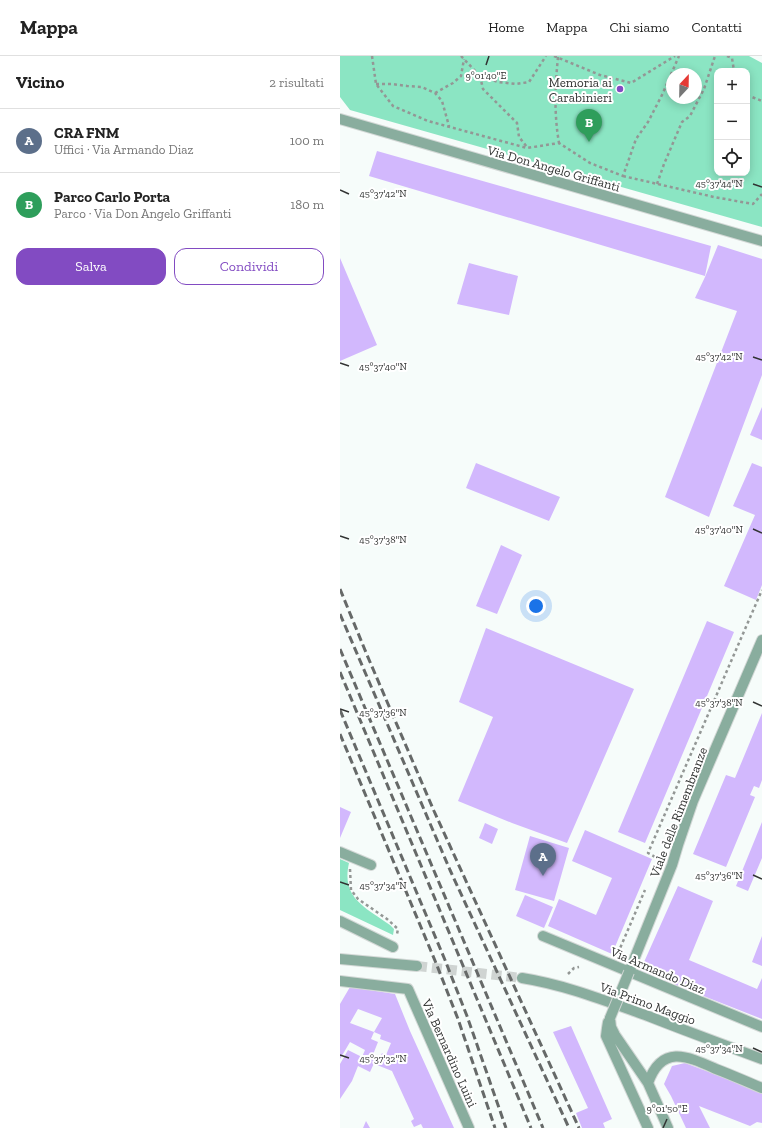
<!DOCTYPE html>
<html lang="it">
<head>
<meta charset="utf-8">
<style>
  :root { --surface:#fff; --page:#f6f6f6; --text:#222; --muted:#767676; --line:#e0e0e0; --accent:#824bc2 }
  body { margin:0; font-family:"Zilla Slab",serif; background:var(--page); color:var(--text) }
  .controls { position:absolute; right:12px; top:12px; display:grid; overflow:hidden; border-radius:8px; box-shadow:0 2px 10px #0003 }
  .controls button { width:36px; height:36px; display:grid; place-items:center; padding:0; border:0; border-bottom:1px solid var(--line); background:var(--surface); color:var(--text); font:20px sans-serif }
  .compass { position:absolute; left:326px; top:12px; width:36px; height:36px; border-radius:50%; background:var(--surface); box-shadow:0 2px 10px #0003; rotate:22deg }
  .you { position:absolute; left:196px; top:550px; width:14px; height:14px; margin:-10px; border:3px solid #fff; border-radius:50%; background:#1a73e8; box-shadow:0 0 0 6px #1a73e833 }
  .badge { display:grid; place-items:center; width:26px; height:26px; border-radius:50%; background:var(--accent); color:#fff; font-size:13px; font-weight:700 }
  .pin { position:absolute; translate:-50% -33px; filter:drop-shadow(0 1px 2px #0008) }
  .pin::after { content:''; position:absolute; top:21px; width:14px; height:12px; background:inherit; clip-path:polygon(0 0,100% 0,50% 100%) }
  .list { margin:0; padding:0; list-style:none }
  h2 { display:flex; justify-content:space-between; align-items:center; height:52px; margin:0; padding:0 16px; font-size:17px }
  h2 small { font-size:13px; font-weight:400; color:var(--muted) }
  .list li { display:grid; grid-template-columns:26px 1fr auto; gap:12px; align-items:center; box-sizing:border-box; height:64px; padding:0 16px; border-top:1px solid var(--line) }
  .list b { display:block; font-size:15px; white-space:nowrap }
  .list p { margin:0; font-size:13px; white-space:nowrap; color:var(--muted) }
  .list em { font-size:13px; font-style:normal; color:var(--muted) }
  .actions { display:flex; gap:8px; padding:12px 16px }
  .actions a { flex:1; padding:9px 0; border:1px solid var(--accent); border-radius:12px; text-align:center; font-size:14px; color:var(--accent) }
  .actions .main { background:var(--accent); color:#fff }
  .icon { flex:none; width:22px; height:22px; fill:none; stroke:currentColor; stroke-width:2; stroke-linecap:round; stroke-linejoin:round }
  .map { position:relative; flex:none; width:422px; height:1072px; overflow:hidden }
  header { display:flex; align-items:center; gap:24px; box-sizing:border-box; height:56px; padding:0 20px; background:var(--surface); border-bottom:1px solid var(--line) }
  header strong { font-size:19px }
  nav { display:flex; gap:22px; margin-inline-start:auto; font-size:14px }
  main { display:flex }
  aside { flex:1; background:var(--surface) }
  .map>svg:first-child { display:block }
</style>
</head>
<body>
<header>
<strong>Mappa</strong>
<nav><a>Home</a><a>Mappa</a><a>Chi siamo</a><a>Contatti</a></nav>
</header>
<main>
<aside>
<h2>Vicino<small>2 risultati</small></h2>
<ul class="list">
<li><span class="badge" style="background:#5c6f8a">A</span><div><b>CRA FNM</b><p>Uffici · Via Armando Diaz</p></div><em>100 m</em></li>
<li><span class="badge" style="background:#2e9e5b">B</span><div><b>Parco Carlo Porta</b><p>Parco · Via Don Angelo Griffanti</p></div><em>180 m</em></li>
</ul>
<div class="actions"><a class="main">Salva</a><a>Condividi</a></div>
</aside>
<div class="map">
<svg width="422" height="1072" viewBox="0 0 422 1072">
  <rect width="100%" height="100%" fill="#f6fcfa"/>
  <path fill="#8be5c3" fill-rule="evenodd" d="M0 0H409L422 7V171L10 54 0 41ZM377 15H407V117H377ZM332 18H356V42H332Z
    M0 803 9 807C1 842 25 851 50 869L54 873 53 879 0 854Z"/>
  <path fill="#d2b8fd" d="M37 95 371 190 365 220 29 120Z
    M378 189 422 203V319L369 461 325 441 397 255 355 242 365 221Z
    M0 202 37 289 0 305Z
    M129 207 178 220 169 259 117 248Z
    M422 351V384L410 379Z
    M136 407 220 441 209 465 126 432Z
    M412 407 422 411V529L416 544 384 530 415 459 393 450Z
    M161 489 182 499 157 558 136 550Z
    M367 565 394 576 305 787 278 776Z
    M146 572 294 633 227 787 172 767 118 745 153 661 119 646Z
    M422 657V724L419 732 414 730 410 739 415 741 386 811 353 798 386 719 395 722Z
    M0 751 11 756 0 782Z
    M422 766V802L408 835 396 830Z
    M145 767 158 773 152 788 139 782Z
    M245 774 312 803 272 898 208 870 219 843 256 859 272 822 232 805Z
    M190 780 229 792 214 845 175 834Z
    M338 830 373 845 349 904 417 933 422 922V963L300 915Z
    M185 839 213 851 204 872 176 860Z
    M422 880V910L412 906Z
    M10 931 55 938 70 975 114 1072H83L81 1068 74 1071 71 1065 74 1063 52 1015 37 1009 42 997 46 999 51 987 40 983 41 979 34 976 42 962 18 953 10 967 34 976 31 983 38 986 32 1001 36 1003 30 1016 18 1010 12 1025 0 1043V1008L8 994 22 1001 25 994 10 986 0 1003V948Z
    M231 970 272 1063 263 1067 265 1072H242L236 1057 248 1052 213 976Z
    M345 1007 422 1036V1067L417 1066 410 1070 359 1050 370 1072H346L331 1040 324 1028 332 1010Z
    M26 1065 30 1072H23Z"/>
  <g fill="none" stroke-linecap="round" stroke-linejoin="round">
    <path stroke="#cfd4d2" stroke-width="10" stroke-dasharray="10 5" stroke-linecap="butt" d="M77 910 182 922"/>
    <g stroke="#d3d8d6" stroke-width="12">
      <path id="minor" d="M0 63 422 185
        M0 796 31 809
        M0 865 53 891
        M203 880 422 971
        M0 903 77 910
        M289 916 332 809 338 789 353 745 422 584
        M182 922C226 929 266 945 308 960 346 975 384 989 422 1003
        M0 925 68 933 129 1072
        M270 962 271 971 275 979 308 1027 328 1072
        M268 966 267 972 266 980 308 1072
        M308 1027C322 988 347 1000 376 1013 392 1019 407 1026 422 1032"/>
    </g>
    <path stroke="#939795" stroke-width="2.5" stroke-dasharray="3 3" stroke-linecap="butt" d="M32 0 36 28 53 50 88 65 187 92 219 87 250 107 283 120 296 83 308 66 323 37 339 0
      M121 0 139 19 158 26 176 28 189 26 206 0
      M214 0 260 19 291 27 335 0
      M387 0 392 2 394 15
      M218 1C215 31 214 58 219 87
      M140 20 143 33 177 67 179 81 187 91
      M36 28H52L67 30 82 31 95 37 102 45 109 70
      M95 37 113 27 121 20 124 3
      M407 39 422 45
      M283 120 374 141 413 148 422 138
      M317 128 324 108 342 66 350 60 364 33 375 0
      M318 804 319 803 308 797 422 534
      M10 813 11 834 18 843 47 863 58 873 57 878
      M278 897 305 834
      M228 918 234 912 239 911"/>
    <use href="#minor" stroke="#89ad9e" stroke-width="10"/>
    <path stroke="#666968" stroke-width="3" stroke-dasharray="8 4" stroke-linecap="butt" d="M0 533 27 599 94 755 239 1072
      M0 558 110 814 229 1072
      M0 593 203 1072
      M0 616 191 1072
      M0 654 105 904 127 960 166 1072
      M0 678 96 907 118 963 155 1072"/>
    <g stroke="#d3d8d6" stroke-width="12" stroke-linecap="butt">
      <path id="minor-bridge" d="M270 962 289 916"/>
    </g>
    <use href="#minor-bridge" stroke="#89ad9e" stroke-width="10"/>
  </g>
  <path fill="none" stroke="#313332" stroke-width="1.5" d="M146 9 149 0M413 128 422 131M0 134 9 138M413 301 422 304M0 307 9 310M413 473 422 477M0 480 9 483M413 646 422 650M0 653 9 656M413 819 422 823M0 826 9 829M413 992 422 996M0 999 9 1002M323 1072 327 1063"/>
  <circle fill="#824bc2" stroke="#fff" stroke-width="1.5" cx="280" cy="33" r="4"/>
  <g text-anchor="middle" stroke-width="4" stroke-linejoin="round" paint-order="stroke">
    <g font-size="13" fill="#313332" stroke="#fff" text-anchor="end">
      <text x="272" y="31">Memoria ai<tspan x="272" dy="15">Carabinieri</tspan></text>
    </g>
    <g font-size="13" fill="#313332" stroke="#fff">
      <text transform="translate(214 112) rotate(16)" y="5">Via Don Angelo Griffanti</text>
      <text transform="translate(338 756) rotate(-69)" y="5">Viale delle Rimembranze</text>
      <text transform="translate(318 914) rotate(23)" y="5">Via Armando Diaz</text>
      <text transform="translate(308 947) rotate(20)" y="5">Via Primo Maggio</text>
      <text transform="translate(110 997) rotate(66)" y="5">Via Bernardino Luini</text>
    </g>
  </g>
  <g font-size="10" text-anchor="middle" fill="#313332" stroke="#fff" stroke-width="4" stroke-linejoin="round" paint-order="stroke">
    <text x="146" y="23">9°01'40"E</text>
    <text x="379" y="131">45°37'44"N</text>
    <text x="43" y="141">45°37'42"N</text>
    <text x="379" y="304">45°37'42"N</text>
    <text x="43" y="314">45°37'40"N</text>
    <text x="379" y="477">45°37'40"N</text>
    <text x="43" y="487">45°37'38"N</text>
    <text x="379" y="650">45°37'38"N</text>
    <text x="43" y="660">45°37'36"N</text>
    <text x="379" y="823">45°37'36"N</text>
    <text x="43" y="833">45°37'34"N</text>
    <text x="379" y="996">45°37'34"N</text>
    <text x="43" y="1006">45°37'32"N</text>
    <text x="327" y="1056">9°01'50"E</text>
  </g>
</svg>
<div class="controls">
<button>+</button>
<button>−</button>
<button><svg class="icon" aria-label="locate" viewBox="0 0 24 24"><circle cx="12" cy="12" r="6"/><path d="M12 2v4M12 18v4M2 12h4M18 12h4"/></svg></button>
</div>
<svg class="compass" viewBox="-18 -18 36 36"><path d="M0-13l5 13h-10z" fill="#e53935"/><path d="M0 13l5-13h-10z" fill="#767676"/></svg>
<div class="you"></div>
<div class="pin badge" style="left:203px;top:820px;background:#5c6f8a">A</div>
<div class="pin badge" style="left:249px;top:86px;background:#2e9e5b">B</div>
</div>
</main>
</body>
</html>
